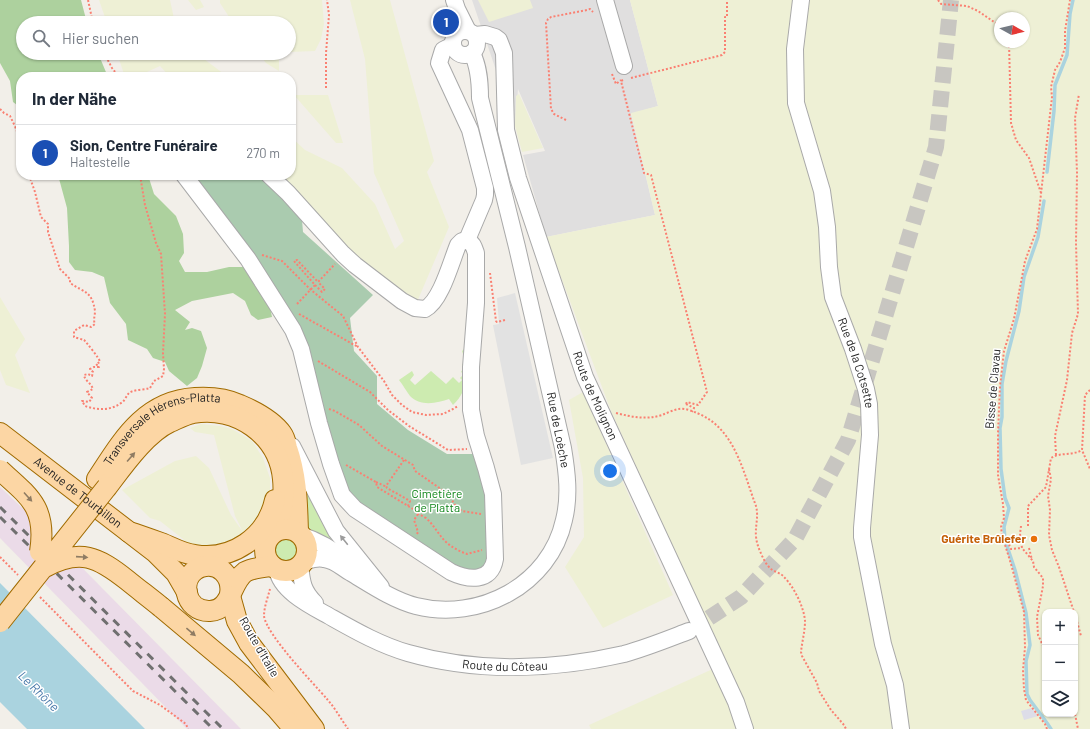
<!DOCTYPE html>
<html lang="de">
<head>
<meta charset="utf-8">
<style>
  :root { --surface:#fff; --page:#f6f6f7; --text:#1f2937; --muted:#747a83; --line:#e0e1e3; --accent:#2563eb }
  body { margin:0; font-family:Barlow,sans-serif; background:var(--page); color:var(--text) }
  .controls { position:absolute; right:12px; bottom:12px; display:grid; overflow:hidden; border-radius:8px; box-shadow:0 1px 3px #0004 }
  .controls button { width:36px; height:36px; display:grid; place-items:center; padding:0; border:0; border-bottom:1px solid var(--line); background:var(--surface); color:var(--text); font:20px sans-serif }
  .compass { position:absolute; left:994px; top:12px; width:36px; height:36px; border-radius:50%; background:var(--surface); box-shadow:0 1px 3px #0004; rotate:98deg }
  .you { position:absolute; left:610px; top:471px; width:14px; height:14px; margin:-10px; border:3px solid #fff; border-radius:50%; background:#1a73e8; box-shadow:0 0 0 6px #1a73e833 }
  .badge { display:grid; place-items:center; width:26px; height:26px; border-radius:50%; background:var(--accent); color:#fff; font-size:13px; font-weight:700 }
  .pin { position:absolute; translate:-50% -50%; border:2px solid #fff; box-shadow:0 1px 4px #0006 }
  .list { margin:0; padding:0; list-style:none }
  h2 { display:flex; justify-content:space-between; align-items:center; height:52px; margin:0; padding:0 16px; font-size:17px }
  h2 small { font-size:13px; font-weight:400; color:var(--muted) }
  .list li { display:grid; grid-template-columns:26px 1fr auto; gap:12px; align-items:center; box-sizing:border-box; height:56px; padding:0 16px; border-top:1px solid var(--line) }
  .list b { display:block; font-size:15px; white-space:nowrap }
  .list p { margin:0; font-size:13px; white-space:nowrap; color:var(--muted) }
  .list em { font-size:13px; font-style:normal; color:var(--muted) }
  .icon { flex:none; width:22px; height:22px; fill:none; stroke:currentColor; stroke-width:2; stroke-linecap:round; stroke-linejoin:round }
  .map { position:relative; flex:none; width:1090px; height:729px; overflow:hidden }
  .search { position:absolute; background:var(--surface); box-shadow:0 1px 3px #0004; left:16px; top:16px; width:280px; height:44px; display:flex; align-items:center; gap:10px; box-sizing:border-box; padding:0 14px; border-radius:22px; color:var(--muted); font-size:15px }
  .panel { position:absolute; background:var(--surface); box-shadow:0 1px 3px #0004; left:16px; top:72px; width:280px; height:108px; border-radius:16px }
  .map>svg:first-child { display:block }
</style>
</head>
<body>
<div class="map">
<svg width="1090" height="729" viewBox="0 0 1090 729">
  <rect width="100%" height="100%" fill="#f2efe9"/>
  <path fill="#e0dfdf" d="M472 0H630L658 106 631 114 655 215 546 237 523 155 545 151 518 89 515 126Z"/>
  <path fill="#ebdbe8" d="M0 487 35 520 241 729H187L0 538Z"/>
  <path fill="#eef0d5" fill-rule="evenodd" d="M99 0H170L175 23H107Z
    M188 0H200L204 7 196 10Z
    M220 0H322L324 24 321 39 315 51 289 52V23H233L220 3Z
    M350 0H390L434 161 427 172 449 227 417 302 344 252 276 175H291V137L305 150 342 168 375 204 395 249 404 241 374 173 365 59Z
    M478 0H530L533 8 489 22Z
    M630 0H1090V729H591L589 725 726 663 611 411 546 237 655 215 631 113 658 106ZM1000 18H1024V42H1000ZM1045 612H1075V714H1045Z
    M117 53H196L228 77H170L160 66 136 77H125Z
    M258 53H282L279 57V71L266 63Z
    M519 94 543 148 522 152 515 126 516 96Z
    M294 95H328L343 143H336Z
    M0 297 25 339 15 355 30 393 6 385 0 370Z
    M583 392 673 595 603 628 565 567 584 537 583 478 569 400Z
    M201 424 220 426 232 429 252 441 263 458 270 478V495L254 529 224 546 198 547 188 543 160 521 150 518 122 490 175 461 196 456 209 468 231 515 243 532 235 516 214 435 195 432 190 428Z"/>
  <path fill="#cdebb0" d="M465 348 468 349C467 371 470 389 453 405L449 399C438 403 420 407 410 396 407 392 403 385 399 380L412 371 414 375 410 380 415 385 431 371 446 384 453 377 459 383 462 380 460 378 464 374 461 372 464 367 462 365 464 362 463 359 465 356 463 354 462 351Z
    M303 481 335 541 333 544 310 530 307 526Z
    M283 535C290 534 293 537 298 542V549L290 565C271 565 267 545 283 535Z"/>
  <path fill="#add19e" d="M0 0H81L87 23H23V53H98L108 77H21V108L13 102 10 81 0 63Z
    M58 175H148L154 194 176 216 183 234 184 253 179 261 185 272H207L229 267H251L269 302 272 317 258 320 251 315 245 301 233 293 192 301 175 310 190 322 185 330 192 328 201 331 207 348 202 366 197 378 187 386 169 371 165 362 153 358 147 349 128 340 126 324 110 303 104 277 92 272 75 270 69 262V246L67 208Z"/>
  <path fill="#aacbaf" d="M189 175H260L270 183 302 220 303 232 373 295 350 318 354 351 377 376V404L408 430 447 454H476L489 497 491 553 484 571 461 573 355 505 332 461 304 351Z"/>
  <path fill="#e2e2e2" d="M515 293 553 458 521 465 493 325 499 324 497 298Z"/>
  <path fill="#dddde8" d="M1032 708 1038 716 1024 720 1021 711Z"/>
  <path fill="#aad3df" d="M0 583 145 729H27L0 702Z"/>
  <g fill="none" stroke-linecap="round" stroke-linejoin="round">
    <path stroke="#aad3df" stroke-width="3.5" d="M1047 172 1054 111 1055 85 1067 55 1070 14 1073 0
      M1044 201 1038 237 1024 277 1019 311 1006 361 1002 384V417L1000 428 1001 469 1005 498 1009 508 1004 527 1005 540 1015 570 1026 613 1030 645 1026 661 1027 694 1030 700 1047 723 1051 729"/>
    <path stroke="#c8c6c1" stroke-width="16" stroke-dasharray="16 8" stroke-linecap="butt" d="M689 631 741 597 795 539 848 440 936 147 951 0"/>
    <g stroke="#a9a9a9" stroke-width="18">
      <g id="minor">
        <path d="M454 0 457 9 468 31"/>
        <path d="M605 0 624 66"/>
        <path id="s1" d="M801 0 795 49 796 103 822 191 827 227 829 267 833 297 853 349 866 389 869 404 870 435 862 528V537L883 644 895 685 901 729"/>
        <circle cx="465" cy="43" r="12"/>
        <path id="s2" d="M475 35 485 34 495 37 499 40 504 53 506 130 518 178 585 377 736 702 745 729"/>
        <path d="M453 45 443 50 439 63 470 130 485 188V195L484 200 467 240"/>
        <path d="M184 175 248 259 293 330 301 349 319 423 331 464 342 495 355 509 451 572C468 580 491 583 495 559L493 494 486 468 476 436 471 410V367L476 303V253C474 247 473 243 467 240L462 241 458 245C451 262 441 301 425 309L415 308 402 301 355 265 343 254 288 193 269 175"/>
        <path d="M292 446 336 531 381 587"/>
        <path d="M301 535C319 541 334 550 349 562"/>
        <path d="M304 562C310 560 317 557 324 559 335 560 342 568 351 573 371 585 393 600 416 606 479 622 550 585 564 520 570 496 567 472 563 448L517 247 480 98C480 82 479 67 472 53"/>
        <path d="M300 566C302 583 303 591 315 603"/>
        <path id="s3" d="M277 569C280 591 311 606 329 616 354 630 380 645 408 653 478 673 554 670 624 654 646 648 668 639 689 631"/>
      </g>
    </g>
    <g stroke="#a06b00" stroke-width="22">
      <g id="major">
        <path id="s4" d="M0 433 155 552 176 573 187 592"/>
        <path id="s5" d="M97 479C122 441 144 401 195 398 211 397 225 398 240 405 254 411 273 421 282 434 285 438 286 444 287 448 297 477 297 502 298 532"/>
        <path d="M107 487C123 466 146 433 170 422 177 419 186 414 193 413 236 405 279 435 283 479 285 497 281 513 277 530"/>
        <circle cx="286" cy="550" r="21"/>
        <path d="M129 532C139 535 150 539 161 543 172 547 183 554 195 555 232 561 267 537 275 500"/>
        <path d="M230 594C233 577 219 561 201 567 177 576 184 612 210 611 232 610 230 583 245 572 252 568 263 567 272 566"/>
        <path d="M230 596 237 621 249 643 314 729"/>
        <path d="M161 607 241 674 276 708 294 729"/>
      </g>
    </g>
    <path stroke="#fa8072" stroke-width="2" stroke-dasharray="2 2" stroke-linecap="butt" d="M88 0 93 23
      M938 0 941 4 967 6 978 11 1000 26
      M1009 42 1011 123 1016 140 1029 158 1041 193
      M104 53 112 68 119 77
      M612 74 616 84 621 80
      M631 78 722 55 725 52V17H727V0
      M623 80 621 81 644 173 651 175 707 392 698 405 687 402 686 404
      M326 88V53L329 15 327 0
      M0 109 4 113 10 116C14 124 19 134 20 144 20 148 19 152 21 157
      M566 120 554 114 551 109 546 23 548 19 551 17 587 10 590 9 593 12
      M29 175 35 192 41 217 48 224V232L60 269 70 279V283C85 293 92 291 95 311 95 316 93 320 95 324L91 327 84 325 74 331V337C77 338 81 339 84 340 86 342 100 359 100 362L96 364 99 367H94L90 369 93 372 92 376 88 374 84 375C85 381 91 383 93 389L87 392 92 398 89 402 82 401 85 406C97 410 110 411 121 403 125 401 126 396 129 393 135 389 144 390 150 388L154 381 163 376 164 369 163 353 165 314 161 254 156 243 145 205 140 175
      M262 255 282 261 311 290 343 316 358 347 384 381 392 395 402 405 412 412 426 415 443 414 453 409 458 406
      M490 273 496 321 497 322 505 320
      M315 285 322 292 325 289 318 282
      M297 304 315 285 294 261 297 260 318 282 335 264
      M299 314 358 347
      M318 361 370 392 388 410 409 426 448 450 467 449
      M1090 390 1085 395 1082 450 1090 469
      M686 404 694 408 692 412
      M329 409 335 411 359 425 382 446 413 465 415 471 448 494 457 508 462 511 481 514
      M616 413C632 417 646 420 662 415 667 413 673 410 679 409 685 408 692 411 697 413 735 428 743 472 756 506 760 522 751 531 760 551 762 556 766 565 771 569 775 572 781 573 784 577 794 587 804 607 805 621 805 631 802 642 801 652L802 656 817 683 819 691 831 710 844 725 846 729
      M1056 455 1055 436 1067 380 1072 333 1078 314 1076 243 1077 173 1075 118 1079 94
      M404 460 386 486 387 488 410 501 408 506
      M346 465 376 482 377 487 413 509C417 514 421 515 426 518 434 525 438 534 445 541 451 547 459 551 467 554L482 550
      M1049 469 1051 479 1048 496 1050 510 1049 535 1052 550 1059 567 1074 612
      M376 482 387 487
      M1021 526 1020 534 1022 548 1033 561 1034 567 1043 578V586L1037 617 1038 635 1045 650
      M1028 526V506L1046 487 1051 458C1060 452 1072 456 1082 450
      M417 534 418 532 414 520 418 514
      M1004 541 1007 540 1011 549 1022 548
      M1029 548 1032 560
      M0 557 18 575
      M270 589C268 597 264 607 264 616 266 634 313 683 327 699 335 708 341 719 348 729
      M40 597 133 691 160 705 186 724 188 729
      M1075 614 1081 636
      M1075 714 1078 729
      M1047 729 1045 724 1026 700 1024 689 1023 670 1025 647 1024 612 1011 564 1002 535 1001 527 1004 518 1003 504 998 475V433L1000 386 1004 351 1014 319 1025 261 1037 229 1052 97 1051 87 1055 70 1060 62 1065 48V31L1070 0"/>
    <use href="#minor" stroke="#fff" stroke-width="16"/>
    <use href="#major" stroke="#fcd6a4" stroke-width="20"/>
    <path stroke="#707070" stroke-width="3" stroke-dasharray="8 8" stroke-linecap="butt" d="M0 507 223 729
      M0 517 213 729"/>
    <g stroke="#a06b00" stroke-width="22" stroke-linecap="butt">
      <path id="major-bridge" d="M0 470C30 497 47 508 40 552
        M45 567C80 548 98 557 127 580 138 589 150 598 161 607
        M0 622 107 487"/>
    </g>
    <use href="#major-bridge" stroke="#fcd6a4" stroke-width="20"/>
  </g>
  <defs><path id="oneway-solid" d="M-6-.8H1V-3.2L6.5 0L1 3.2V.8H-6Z"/></defs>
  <g fill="#8f7c63">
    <use href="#oneway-solid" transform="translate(131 457) rotate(-49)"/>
    <use href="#oneway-solid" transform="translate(28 497) rotate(48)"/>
    <use href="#oneway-solid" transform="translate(82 557) rotate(4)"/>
    <use href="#oneway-solid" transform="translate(191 632) rotate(40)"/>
  </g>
  <use fill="#9c9c9c" href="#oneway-solid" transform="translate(344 540) rotate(-129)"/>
  <circle fill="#e8710a" stroke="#fff" stroke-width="1.5" cx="1034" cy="539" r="4"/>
  <g text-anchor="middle" stroke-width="3" stroke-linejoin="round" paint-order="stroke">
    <g font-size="12" fill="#222" stroke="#fff">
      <text dy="4" stroke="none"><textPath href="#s1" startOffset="372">Rue de la Cotsette</textPath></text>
      <text transform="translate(993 389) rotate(-85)" y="4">Bisse de Clavau</text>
      <text dy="4" stroke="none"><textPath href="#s2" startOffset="397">Route de Molignon</textPath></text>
      <text transform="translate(558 430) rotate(79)" y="4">Rue de Loèche</text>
      <text dy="4" stroke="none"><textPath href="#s5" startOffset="88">Transversale Hérens-Platta</textPath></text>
      <text dy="4" stroke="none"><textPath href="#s4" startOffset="98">Avenue de Tourbillon</textPath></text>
      <text transform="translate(259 647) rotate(60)" y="4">Route d'Italie</text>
      <text dy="4" stroke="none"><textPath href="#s3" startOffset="258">Route du Côteau</textPath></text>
    </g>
    <g font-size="12" fill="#0c8416" stroke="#fff">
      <text x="437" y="498">Cimetière<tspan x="437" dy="14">de Platta</tspan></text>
    </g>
    <g font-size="12" font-weight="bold" fill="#c56008" stroke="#fff" text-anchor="end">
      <text x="1026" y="543">Guérite Brûlefer</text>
    </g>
    <g font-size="13" font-style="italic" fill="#4a7aab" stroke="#fff">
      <text transform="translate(39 691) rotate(44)" y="5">Le Rhône</text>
    </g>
  </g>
</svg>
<div class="controls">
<button>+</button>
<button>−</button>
<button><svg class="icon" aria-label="layers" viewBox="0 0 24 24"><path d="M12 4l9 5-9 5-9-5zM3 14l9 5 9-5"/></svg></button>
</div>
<svg class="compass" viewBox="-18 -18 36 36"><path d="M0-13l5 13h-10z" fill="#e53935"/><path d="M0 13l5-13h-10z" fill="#747a83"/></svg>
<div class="you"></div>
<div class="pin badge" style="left:446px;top:22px;background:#1a4fb4">1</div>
<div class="search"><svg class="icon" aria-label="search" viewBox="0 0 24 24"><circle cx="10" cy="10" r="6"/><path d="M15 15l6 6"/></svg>Hier suchen</div>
<section class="panel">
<h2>In der Nähe<small></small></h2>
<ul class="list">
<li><span class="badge" style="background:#1a4fb4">1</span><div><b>Sion, Centre Funéraire</b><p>Haltestelle</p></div><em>270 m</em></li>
</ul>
</section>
</div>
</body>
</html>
